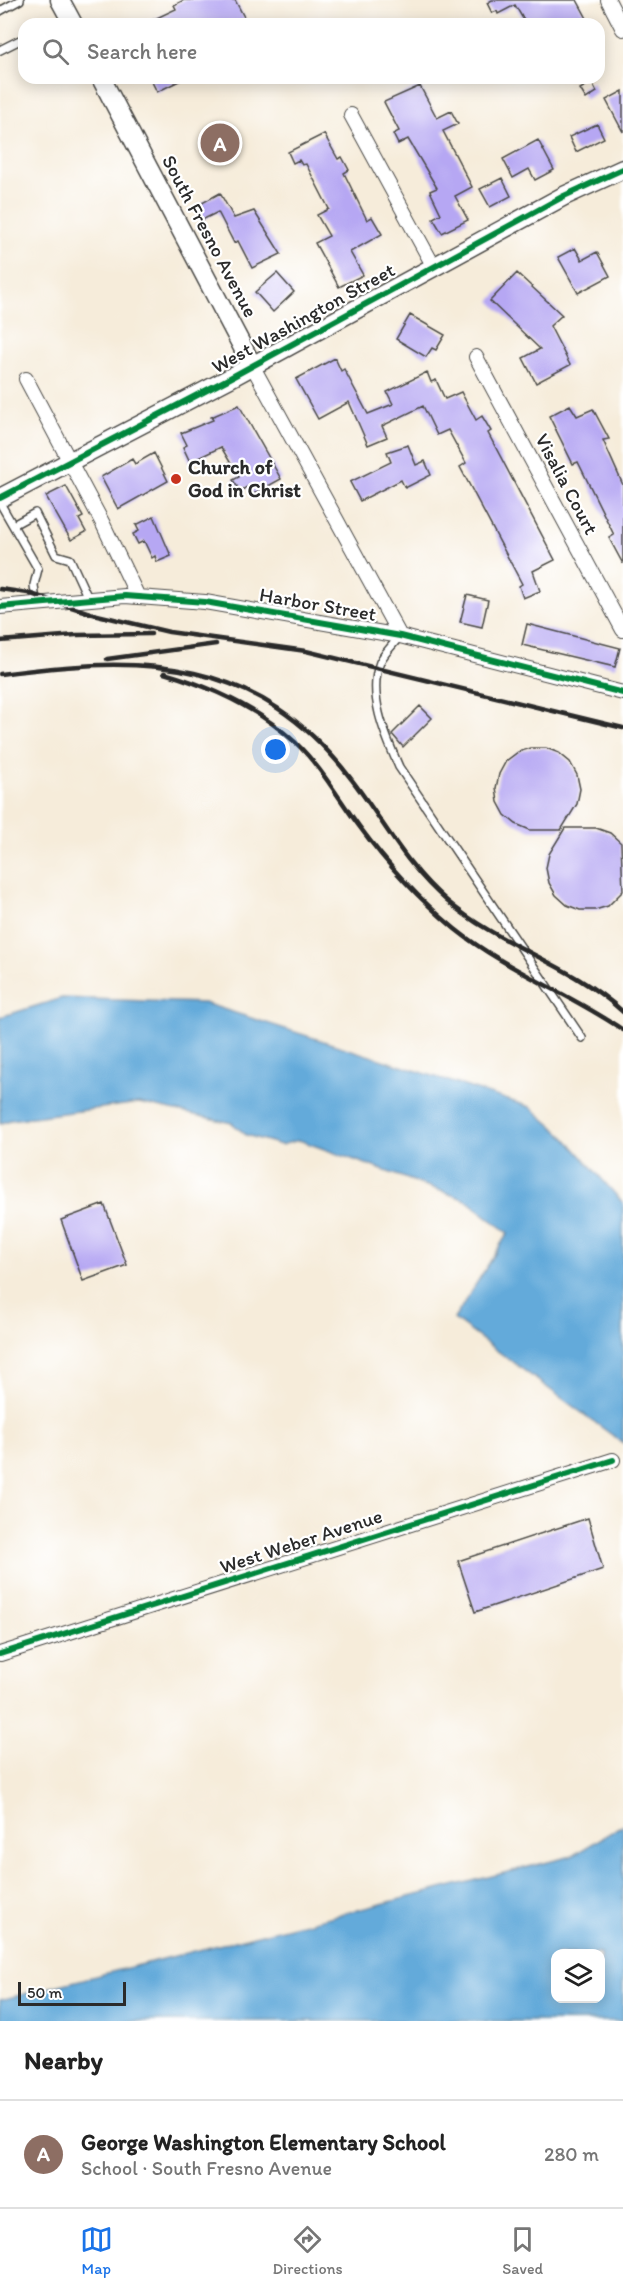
<!DOCTYPE html>
<html lang="en">
<head>
<meta charset="utf-8">
<style>
  :root { --surface:#fff; --page:#f2f2f2; --text:#222; --muted:#767676; --line:#e0e0e0; --accent:#1a73e8 }
  body { margin:0; font-family:Itim,sans-serif; background:var(--page); color:var(--text) }
  .controls { position:absolute; right:18px; bottom:18px; display:grid; overflow:hidden; border-radius:12px; box-shadow:0 3px 15px #0003 }
  .controls button { width:54px; height:54px; display:grid; place-items:center; padding:0; border:0; border-bottom:2px solid var(--line); background:var(--surface); color:var(--text); font:30px sans-serif }
  .scale { position:absolute; left:18px; bottom:15px; width:108px; box-sizing:border-box; padding-left:6px; border:3px solid #2b2b2b; border-top:0; font-size:16px; line-height:21px; white-space:nowrap; color:#2b2b2b; -webkit-text-stroke:4px #fff; paint-order:stroke }
  .you { position:absolute; left:276px; top:750px; width:21px; height:21px; margin:-15px; border:4px solid #fff; border-radius:50%; background:#1a73e8; box-shadow:0 0 0 9px #1a73e833 }
  .badge { display:grid; place-items:center; width:39px; height:39px; border-radius:50%; background:var(--accent); color:#fff; font-size:20px; font-weight:700 }
  .pin { position:absolute; translate:-50% -50%; border:3px solid #fff; box-shadow:0 2px 6px #0006 }
  .list { margin:0; padding:0; list-style:none }
  h2 { display:flex; justify-content:space-between; align-items:center; height:78px; margin:0; padding:0 24px; font-size:26px }
  h2 small { font-size:20px; font-weight:400; color:var(--muted) }
  .list li { display:grid; grid-template-columns:39px 1fr auto; gap:18px; align-items:center; box-sizing:border-box; height:108px; padding:0 24px; border-top:2px solid var(--line) }
  .list b { display:block; font-size:22px; white-space:nowrap }
  .list p { margin:0; font-size:20px; white-space:nowrap; color:var(--muted) }
  .list em { font-size:20px; font-style:normal; color:var(--muted) }
  .icon { flex:none; width:33px; height:33px; fill:none; stroke:currentColor; stroke-width:2; stroke-linecap:round; stroke-linejoin:round }
  .map { position:relative; flex:none; width:623px; height:2021px; overflow:hidden }
  .search { position:absolute; background:var(--surface); box-shadow:0 3px 15px #0003; left:18px; right:18px; top:18px; height:66px; display:flex; align-items:center; gap:15px; box-sizing:border-box; padding:0 21px; border-radius:18px; color:var(--muted); font-size:22px }
  .sheet { height:186px; background:var(--surface) }
  nav { display:flex; justify-content:space-around; align-items:center; box-sizing:border-box; height:84px; border-top:2px solid var(--line); background:var(--surface); font-size:16px; color:var(--muted) }
  nav a { display:grid; justify-items:center; gap:3px }
  nav .on { color:var(--accent) }
  .map>svg:first-child { display:block }
</style>
</head>
<body>
<div class="map">
<svg width="623" height="2021" viewBox="0 0 623 2021">
  <rect width="100%" height="100%" fill="#fff"/>
  <filter id="ink" filterUnits="userSpaceOnUse"><feTurbulence type="fractalNoise" baseFrequency=".0167" numOctaves="2"/><feDisplacementMap in="SourceGraphic" scale="12" xChannelSelector="R" yChannelSelector="G"/><feConvolveMatrix kernelMatrix="1 2 1 2 8 2 1 2 1" color-interpolation-filters="sRGB"/></filter>
  <filter id="wash" filterUnits="userSpaceOnUse"><feTurbulence type="fractalNoise" baseFrequency=".008" numOctaves="4" result="noise"/><feDisplacementMap in="SourceGraphic" scale="24" xChannelSelector="R" yChannelSelector="G"/><feGaussianBlur stdDeviation="1.35" result="paint"/><feColorMatrix in="noise" values="0 0 0 0 0 0 0 0 0 0 0 0 0 0 0 0 0 1.4 0 .05"/><feComposite in="paint" operator="in"/></filter>
  <g filter="url(#wash)">
    <rect width="100%" height="100%" fill="#f6ecda"/>
    <path fill="#63aada" stroke="#476a82" stroke-width="1.5" fill-rule="evenodd" d="M62 998 204 1003 530 1107 564 1136 623 1203V1443L454 1319 508 1233 466 1200 299 1140 281 1145 246 1135 232 1123 139 1103 10 1120 0 1124V1017Z
      M623 1825V2021H0V2000L572 1856ZM556 1954H600V1998H556Z"/>
    <g id="blocks">
      <path fill="#b6a7f3" d="M184 0H235L245 19 236 24H144L176 9 174 5Z
        M492 0H577L590 24H526L515 5 498 14 497 11 492 13 487 3Z
        M150 78H185L157 92Z
        M592 82 597 92 586 99 580 89Z
        M420 86 437 118 451 111 458 124 443 131 472 187 455 196 468 220 442 233 433 218 441 214 430 191 437 188 408 139 398 144 393 134 399 131 384 102Z
        M623 91V132L606 100Z
        M597 124 604 138 576 152 569 137Z
        M324 134 338 159 342 157 349 170 344 173 367 220 372 217 382 234 350 252 363 275 339 287 315 243 329 236 317 215 329 209 306 164 302 165 299 160 293 163 288 152Z
        M538 140 554 170 535 180 529 169 513 178 503 159Z
        M502 178 511 196 490 207 480 189Z
        M220 193 234 218 254 211 281 254 252 268 238 241 234 243 218 212 202 220 195 207Z
        M575 248 582 260 597 252 610 276 578 293 558 257Z
        M277 273 294 292 273 312 255 292Z
        M517 273 562 315 550 326 570 365 536 383 523 358 540 349 490 301Z
        M410 315 445 335 436 350 432 348 426 357 396 339Z
        M335 358 341 371 344 369 368 414 393 404 387 392 427 372 431 382 436 380 445 399 461 392 476 420 482 416 491 431 488 433 555 560 533 571 540 591 523 598 519 586 522 584 460 467 466 463 448 430 437 435 423 406 382 426 387 437 368 445 349 402 318 419 296 379Z
        M239 405 281 479 252 495 247 487 240 491 233 480 239 477 221 447 190 462 183 447 187 445 181 433 213 420 211 417Z
        M570 405 577 416 593 409 609 439 603 440 623 485V564L609 538 614 535 578 462 573 464 549 416Z
        M408 445 416 465 425 461 431 475 405 488 401 480 360 501 350 482 391 462 387 452Z
        M154 453 168 481 118 509 101 477 132 459 135 464Z
        M66 486 83 517 79 519 86 532 71 540 46 496Z
        M154 516 171 556 157 562 155 556 152 558 144 541 138 544 133 534 139 531 136 525Z
        M467 595 488 600 482 627 460 622Z
        M527 624 620 648 615 667 522 645Z
        M420 706 432 718 403 747 392 734Z
        M531 748H546L559 753 570 762 577 775 580 789 577 804 561 830H530L516 824 505 815 498 802 496 788 499 774 506 761 518 752Z
        M565 828H596L610 833 621 843 623 891 608 906 595 910H580L567 905 556 895 549 883 546 868 549 854Z
        M104 1204 127 1265 83 1281 61 1220Z
        M588 1518 603 1569 475 1612 458 1561Z"/>
    </g>
  </g>
  <g filter="url(#ink)">
    <use href="#blocks" fill-opacity="0" stroke="#494845" stroke-width="1.5"/>
    <g fill="none" stroke-linecap="round" stroke-linejoin="round">
      <g stroke="#494845" stroke-width="10">
        <path id="lane" d="M0 11 20 0
          M0 50 24 38
          M0 503 38 569 34 585 36 603
          M13 525 35 513 56 555 70 559 88 598
          M400 636C394 644 384 653 380 662 367 696 386 737 399 767L582 1038"/>
      </g>
      <g stroke="#494845" stroke-width="16">
        <path id="street" d="M608 0 623 29
          M351 115 434 267
          M476 357 623 630
          M252 365 400 636
          M26 379 102 522 138 597
          M0 607 125 596 205 602 400 636 623 693
          M0 1654 613 1460"/>
      </g>
      <g stroke="#494845" stroke-width="21">
        <path id="secondary" d="M60 0 73 24
          M101 78 252 365
          M0 498 230 378 564 196 623 169"/>
      </g>
      <use href="#lane" stroke="#fff" stroke-width="7"/>
      <use href="#street" stroke="#fff" stroke-width="14"/>
      <use href="#secondary" stroke="#fff" stroke-width="18"/>
      <path stroke="#2b2b2b" stroke-width="4.5" d="M0 589 28 593 93 614 169 632 306 651 623 728
        M0 641 76 635 151 634
        M107 659 216 644
        M164 673C212 687 259 709 296 743 322 768 338 798 359 826 386 863 420 900 455 929 506 970 569 993 623 1030
        M0 674C143 655 258 655 352 780 385 823 405 865 447 901 501 947 570 963 623 1012"/>
      <g stroke="#fff" stroke-width="10">
        <path id="cycleway" d="M0 498 230 378 564 196 623 169
          M0 607 125 596 205 602 400 636 623 693
          M0 1654 613 1460"/>
      </g>
      <use href="#cycleway" stroke="#00873e" stroke-width="6"/>
    </g>
  </g>
  <circle fill="#c8321e" stroke="#fff" stroke-width="2" cx="176" cy="479" r="6"/>
  <g text-anchor="middle" stroke-width="4.5" stroke-linejoin="round" paint-order="stroke">
    <g font-size="20" fill="#2b2b2b" stroke="#fff">
      <text transform="translate(210 236) rotate(62)" y="7">South Fresno Avenue</text>
      <text transform="translate(303 318) rotate(-29)" y="7">West Washington Street</text>
      <text transform="translate(567 484) rotate(62)" y="7">Visalia Court</text>
      <text transform="translate(318 604) rotate(10)" y="7">Harbor Street</text>
      <text transform="translate(301 1541) rotate(-18)" y="7">West Weber Avenue</text>
    </g>
    <g font-size="20" font-weight="bold" fill="#2b2b2b" stroke="#fff" text-anchor="start">
      <text x="188" y="474">Church of<tspan x="188" dy="23">God in Christ</tspan></text>
    </g>
  </g>
</svg>
<div class="controls">
<button><svg class="icon" aria-label="layers" viewBox="0 0 24 24"><path d="M12 4l9 5-9 5-9-5zM3 14l9 5 9-5"/></svg></button>
</div>
<div class="scale">50 m</div>
<div class="you"></div>
<div class="pin badge" style="left:220px;top:143px;background:#8d6e63">A</div>
<div class="search"><svg class="icon" aria-label="search" viewBox="0 0 24 24"><circle cx="10" cy="10" r="6"/><path d="M15 15l6 6"/></svg>Search here</div>
</div>
<section class="sheet">
<h2>Nearby<small></small></h2>
<ul class="list">
<li><span class="badge" style="background:#8d6e63">A</span><div><b>George Washington Elementary School</b><p>School · South Fresno Avenue</p></div><em>280 m</em></li>
</ul>
</section>
<nav>
<a class="on"><svg class="icon" aria-label="map" viewBox="0 0 24 24"><path d="M3 6l6-2 6 2 6-2v14l-6 2-6-2-6 2zM9 4v14M15 6v14"/></svg>Map</a>
<a><svg class="icon" aria-label="directions" viewBox="0 0 24 24"><path d="M12 3l9 9-9 9-9-9zM9 14v-3h6M13 9l2 2-2 2"/></svg>Directions</a>
<a><svg class="icon" aria-label="saved" viewBox="0 0 24 24"><path d="M7 4h10v16l-5-4-5 4z"/></svg>Saved</a>
</nav>
</body>
</html>
